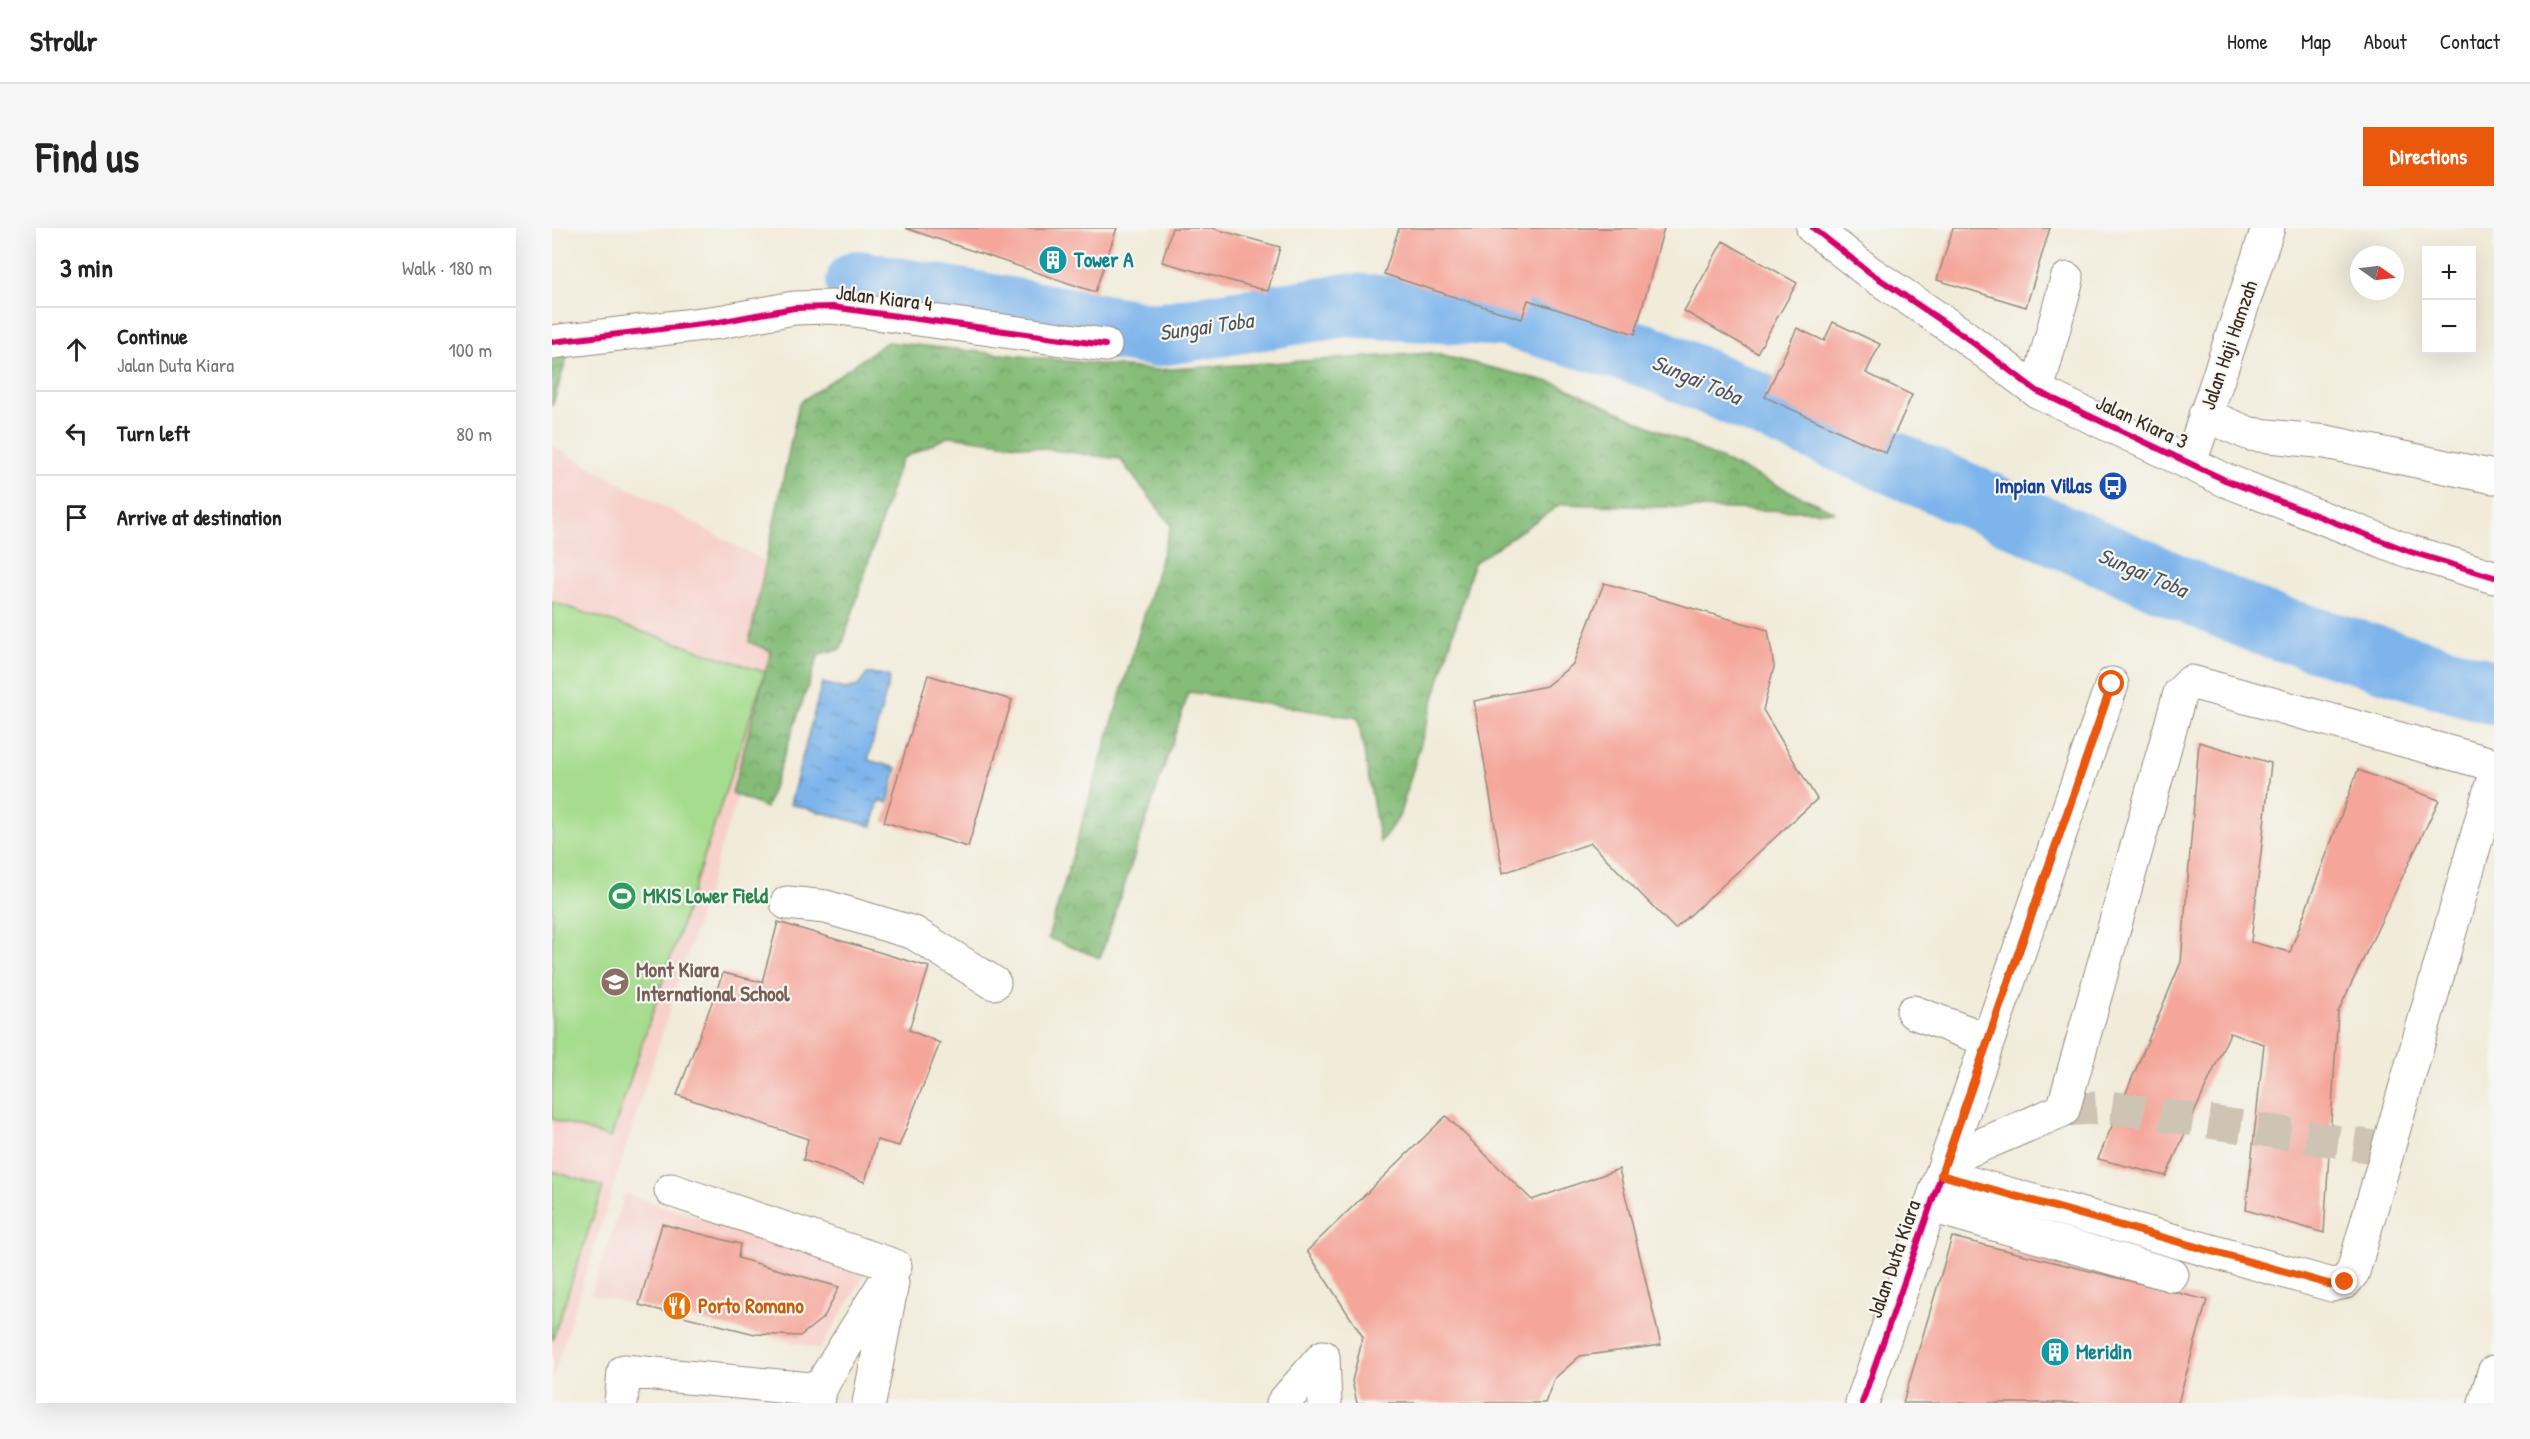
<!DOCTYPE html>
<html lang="en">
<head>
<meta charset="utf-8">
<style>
  :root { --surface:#fff; --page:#f6f6f6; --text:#222; --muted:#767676; --line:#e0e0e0; --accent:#ea580c }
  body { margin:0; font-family:"Patrick Hand",sans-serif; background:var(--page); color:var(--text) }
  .controls { position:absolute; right:18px; top:18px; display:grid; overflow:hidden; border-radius:0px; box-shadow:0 6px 24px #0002 }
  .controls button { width:54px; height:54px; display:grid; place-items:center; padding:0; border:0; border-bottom:2px solid var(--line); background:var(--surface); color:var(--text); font:30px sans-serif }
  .compass { position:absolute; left:1798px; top:18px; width:54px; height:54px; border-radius:50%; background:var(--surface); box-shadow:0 6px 24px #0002; rotate:104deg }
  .stop { position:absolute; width:18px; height:18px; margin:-14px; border:4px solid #ea580c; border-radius:50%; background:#fff }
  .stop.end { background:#ea580c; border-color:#fff; box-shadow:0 2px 6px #0008 }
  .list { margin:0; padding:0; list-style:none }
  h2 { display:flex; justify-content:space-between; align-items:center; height:78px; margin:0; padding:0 24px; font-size:26px }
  h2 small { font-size:20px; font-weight:400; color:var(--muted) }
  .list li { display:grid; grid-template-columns:39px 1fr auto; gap:18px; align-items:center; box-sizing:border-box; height:84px; padding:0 24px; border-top:2px solid var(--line) }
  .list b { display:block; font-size:22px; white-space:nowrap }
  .list p { margin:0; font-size:20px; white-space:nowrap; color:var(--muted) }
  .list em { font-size:20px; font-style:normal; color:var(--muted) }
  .icon { flex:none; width:33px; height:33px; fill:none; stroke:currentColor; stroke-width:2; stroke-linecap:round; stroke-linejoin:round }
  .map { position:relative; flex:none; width:1942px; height:1175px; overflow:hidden; border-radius:0px }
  header { display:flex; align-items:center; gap:36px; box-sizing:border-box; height:84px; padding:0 30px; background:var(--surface); border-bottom:2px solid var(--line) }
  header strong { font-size:28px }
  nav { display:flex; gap:33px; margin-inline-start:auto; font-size:21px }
  .intro { display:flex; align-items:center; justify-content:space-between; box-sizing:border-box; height:144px; padding:0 36px }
  h1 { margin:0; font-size:42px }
  .button { padding:15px 27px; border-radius:0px; background:var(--accent); color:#fff; font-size:21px; font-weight:700 }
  main { display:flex; gap:36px; padding:0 36px }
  aside { flex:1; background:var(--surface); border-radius:0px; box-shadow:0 6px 24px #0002 }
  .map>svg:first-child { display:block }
</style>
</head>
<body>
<header>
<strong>Strollr</strong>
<nav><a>Home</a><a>Map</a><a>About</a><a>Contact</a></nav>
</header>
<div class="intro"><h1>Find us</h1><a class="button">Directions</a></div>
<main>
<aside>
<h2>3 min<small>Walk · 180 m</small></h2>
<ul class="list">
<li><svg class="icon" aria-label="ahead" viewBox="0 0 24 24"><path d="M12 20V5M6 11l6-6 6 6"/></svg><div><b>Continue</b><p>Jalan Duta Kiara</p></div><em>100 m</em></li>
<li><svg class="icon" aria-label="left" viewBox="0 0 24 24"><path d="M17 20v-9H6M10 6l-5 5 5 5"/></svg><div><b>Turn left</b></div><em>80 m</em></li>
<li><svg class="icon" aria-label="arrive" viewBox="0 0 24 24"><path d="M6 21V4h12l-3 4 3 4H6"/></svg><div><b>Arrive at destination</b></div></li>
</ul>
</aside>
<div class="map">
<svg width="1942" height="1175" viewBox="0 0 1942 1175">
  <defs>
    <pattern id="forest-crowns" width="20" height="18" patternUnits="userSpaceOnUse" patternTransform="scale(1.5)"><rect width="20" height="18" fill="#84bc78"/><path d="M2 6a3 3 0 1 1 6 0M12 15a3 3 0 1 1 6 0" fill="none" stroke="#6d9962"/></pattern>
    <pattern id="water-ripples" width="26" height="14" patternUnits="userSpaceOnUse" patternTransform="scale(1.5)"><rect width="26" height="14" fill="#7bb4eb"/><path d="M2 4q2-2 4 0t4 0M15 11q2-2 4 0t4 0" fill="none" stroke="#6693be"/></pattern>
  </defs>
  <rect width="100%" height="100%" fill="#f6f6f2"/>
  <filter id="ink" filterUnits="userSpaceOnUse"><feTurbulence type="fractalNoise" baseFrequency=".0167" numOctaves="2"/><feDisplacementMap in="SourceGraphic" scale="12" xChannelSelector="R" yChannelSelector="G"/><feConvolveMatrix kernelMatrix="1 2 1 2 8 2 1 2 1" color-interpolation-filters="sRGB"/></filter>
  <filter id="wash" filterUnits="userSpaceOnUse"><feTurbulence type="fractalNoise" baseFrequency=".008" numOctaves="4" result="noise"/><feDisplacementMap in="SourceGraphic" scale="24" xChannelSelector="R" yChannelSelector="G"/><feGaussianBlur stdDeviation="1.35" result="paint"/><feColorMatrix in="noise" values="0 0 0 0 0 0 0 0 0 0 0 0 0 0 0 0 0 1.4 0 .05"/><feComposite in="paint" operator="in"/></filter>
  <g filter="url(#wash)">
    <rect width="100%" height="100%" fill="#f1ebd9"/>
    <path fill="#f7d0ca" d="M0 218 253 355 0 1152Z
      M73 966 316 1042 268 1121 39 1066Z"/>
    <path fill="url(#forest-crowns)" stroke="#60734b" stroke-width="1.5" d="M335 114 603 142 880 125 1006 156 1283 284 1009 276 922 335 847 589 828 614 806 490 637 464 548 730 496 710 619 297 568 231 398 208 349 231 289 421 267 426 214 580 180 565 219 423 197 414 247 175Z
      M16 126 0 179V128Z"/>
    <path fill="#a6dc8d" stroke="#708356" stroke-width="1.5" d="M0 374 213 444 59 910 0 891Z
      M0 943 51 959 0 1113Z"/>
    <path fill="url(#water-ripples)" stroke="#5b6f84" stroke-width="1.5" d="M315 446H328L338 449 316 532 345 540 336 575 327 572 320 598 238 576 270 455 293 461 306 458Z"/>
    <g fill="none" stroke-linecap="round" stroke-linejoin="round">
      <path stroke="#7bb4eb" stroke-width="64" d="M306 54 602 107 794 77 954 87 1095 128 1709 395 1942 465"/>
    </g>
    <g id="blocks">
      <path fill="#f5a599" d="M353 0H565L543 64Z
        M620 0H660L728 19 716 63 610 34Z
        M847 0H1112L1083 106 976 72 970 91 832 46Z
        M1401 0H1498L1474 79 1385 52Z
        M1171 13 1245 55 1205 125 1132 83Z
        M1281 94 1328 116 1314 145 1360 167 1334 225 1213 169 1245 100 1272 113Z
        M1052 355 1216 402 1222 439 1211 482 1265 571 1123 701 1039 615 951 645 922 473 994 458 1021 436Z
        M376 447 460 472 416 619 332 594Z
        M1647 514 1719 535 1699 714 1738 724 1806 542 1887 572 1786 784 1772 1005 1694 982 1712 816 1678 805 1614 948 1546 931 1629 734Z
        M226 694 377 739 357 802 388 815 347 918 325 912 313 954 251 932 256 911 125 867 171 745 210 754Z
        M894 888 980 972 1067 941 1109 1117 1028 1128 1002 1151 993 1175H805L800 1153 811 1109 755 1023Z
        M110 996 188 1016 186 1030 287 1059 272 1089 248 1108 203 1106 87 1077Z
        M1400 1009 1655 1072 1626 1175H1351Z"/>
    </g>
  </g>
  <g filter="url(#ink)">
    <use href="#blocks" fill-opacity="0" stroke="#968a7c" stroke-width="1.5"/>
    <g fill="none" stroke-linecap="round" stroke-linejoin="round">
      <path stroke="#cdc4b4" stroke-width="33" stroke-dasharray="33 16" stroke-linecap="butt" d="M1511 882 1558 879 1836 921"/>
      <g stroke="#968a7c" stroke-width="35">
        <path id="minor" d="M1261 0 1317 44 1408 105 1485 163 1673 252 1859 324 1942 349
          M0 114 167 94 242 80 280 79 553 117
          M1485 163 1515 51
          M1653 187 1698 206 1774 214 1942 249
          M1638 235 1716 0
          M235 675 274 679 362 705 442 755
          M1361 784 1436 812
          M1389 947 1780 1057 1793 1054 1801 1044 1941 552 1942 540 1932 534 1639 454 1628 465 1511 882 1394 932
          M119 962 343 1038
          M1379 978 1620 1047
          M771 1129 773 1175
          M69 1175 72 1143 268 1162
          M266 1175 268 1162 276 1146 343 1038
          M317 1175 340 1055
          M731 1175 771 1129
          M1310 1175 1560 456"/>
      </g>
      <g stroke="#968a7c" stroke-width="35">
        <path id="highway" d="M1933 1175 1942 1144"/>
      </g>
      <use href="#minor" stroke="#fff" stroke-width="33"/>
      <use href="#highway" stroke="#fff" stroke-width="33"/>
      <g stroke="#f6f6f2" stroke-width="10">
        <path id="cycleway" d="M1261 0 1317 44 1408 105 1485 163 1673 252 1859 324 1942 349
          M0 114 167 94 242 80 280 79 553 117
          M1310 1175 1560 456"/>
      </g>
      <use href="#cycleway" stroke="#d6006c" stroke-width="6"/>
    </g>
  </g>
  <g fill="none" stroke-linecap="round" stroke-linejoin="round" filter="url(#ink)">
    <path stroke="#ea580c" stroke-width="8" d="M1560 456 1389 947 1780 1057 1793 1054"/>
  </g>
  <defs>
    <g id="building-disc" transform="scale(1.5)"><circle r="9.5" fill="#0f9aa8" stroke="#f6f6f2"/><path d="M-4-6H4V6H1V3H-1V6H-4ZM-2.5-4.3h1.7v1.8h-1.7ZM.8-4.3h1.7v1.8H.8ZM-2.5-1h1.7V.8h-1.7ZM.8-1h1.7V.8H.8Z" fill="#fff"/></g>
    <g id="bus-disc" transform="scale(1.5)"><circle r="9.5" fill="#1a4fb4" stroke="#f6f6f2"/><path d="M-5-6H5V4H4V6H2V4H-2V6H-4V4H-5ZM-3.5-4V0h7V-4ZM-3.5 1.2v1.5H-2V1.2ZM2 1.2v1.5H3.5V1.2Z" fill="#fff"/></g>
    <g id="stadium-disc" transform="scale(1.5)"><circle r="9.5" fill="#2e9e5b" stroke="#f6f6f2"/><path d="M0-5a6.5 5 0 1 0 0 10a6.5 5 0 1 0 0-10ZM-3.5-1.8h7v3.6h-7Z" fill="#fff"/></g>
    <g id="school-disc" transform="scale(1.5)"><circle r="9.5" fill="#8d6e63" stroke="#f6f6f2"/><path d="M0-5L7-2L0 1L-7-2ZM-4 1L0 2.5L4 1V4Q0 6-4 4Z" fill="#fff"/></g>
    <g id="restaurant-disc" transform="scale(1.5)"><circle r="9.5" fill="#e8710a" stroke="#f6f6f2"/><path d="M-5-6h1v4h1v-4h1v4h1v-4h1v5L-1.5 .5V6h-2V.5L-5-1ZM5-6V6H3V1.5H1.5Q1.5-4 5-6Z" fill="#fff"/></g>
  </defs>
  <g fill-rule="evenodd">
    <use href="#building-disc" x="501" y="32"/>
    <use href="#bus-disc" x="1561" y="258"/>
    <use href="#stadium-disc" x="70" y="668"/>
    <use href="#school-disc" x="63" y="754"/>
    <use href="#restaurant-disc" x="125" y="1078"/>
    <use href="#building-disc" x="1503" y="1124"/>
  </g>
  <g text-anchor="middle" stroke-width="4.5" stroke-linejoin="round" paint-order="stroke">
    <g font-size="21" font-weight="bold" fill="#0d838f" stroke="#f6f6f2" text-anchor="start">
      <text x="522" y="39">Tower A</text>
      <text x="1524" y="1131">Meridin</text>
    </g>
    <g font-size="21" fill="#3b2a1e" stroke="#f6f6f2">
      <text transform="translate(332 70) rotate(7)" y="7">Jalan Kiara 4</text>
      <text transform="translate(1677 117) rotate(-71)" y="7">Jalan Haji Hamzah</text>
      <text transform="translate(1590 194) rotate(25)" y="7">Jalan Kiara 3</text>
      <text transform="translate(1342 1031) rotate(-71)" y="7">Jalan Duta Kiara</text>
    </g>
    <g font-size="21" font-weight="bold" fill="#164399" stroke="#f6f6f2" text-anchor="end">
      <text x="1540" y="265">Impian Villas</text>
    </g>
    <g font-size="21" font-weight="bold" fill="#27864d" stroke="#f6f6f2" text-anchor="start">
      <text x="91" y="675">MKIS Lower Field</text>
    </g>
    <g font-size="21" font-weight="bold" fill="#785e54" stroke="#f6f6f2" text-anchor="start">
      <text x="84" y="749">Mont Kiara<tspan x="84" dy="24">International School</tspan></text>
    </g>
    <g font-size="21" font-weight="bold" fill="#c56008" stroke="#f6f6f2" text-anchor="start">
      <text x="146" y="1085">Porto Romano</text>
    </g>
    <g font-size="22" font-style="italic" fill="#4e535c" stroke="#f6f6f2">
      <text transform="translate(654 98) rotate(-8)" y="8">Sungai Toba</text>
      <text transform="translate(1145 151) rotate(23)" y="8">Sungai Toba</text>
      <text transform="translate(1591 344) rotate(23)" y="8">Sungai Toba</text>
    </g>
  </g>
</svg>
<div class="controls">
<button>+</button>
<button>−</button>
</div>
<svg class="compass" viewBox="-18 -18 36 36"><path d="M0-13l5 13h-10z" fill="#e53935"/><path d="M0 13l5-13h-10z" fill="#767676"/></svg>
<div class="stop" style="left:1560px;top:456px"></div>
<div class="stop end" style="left:1793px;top:1054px"></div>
</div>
</main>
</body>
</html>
